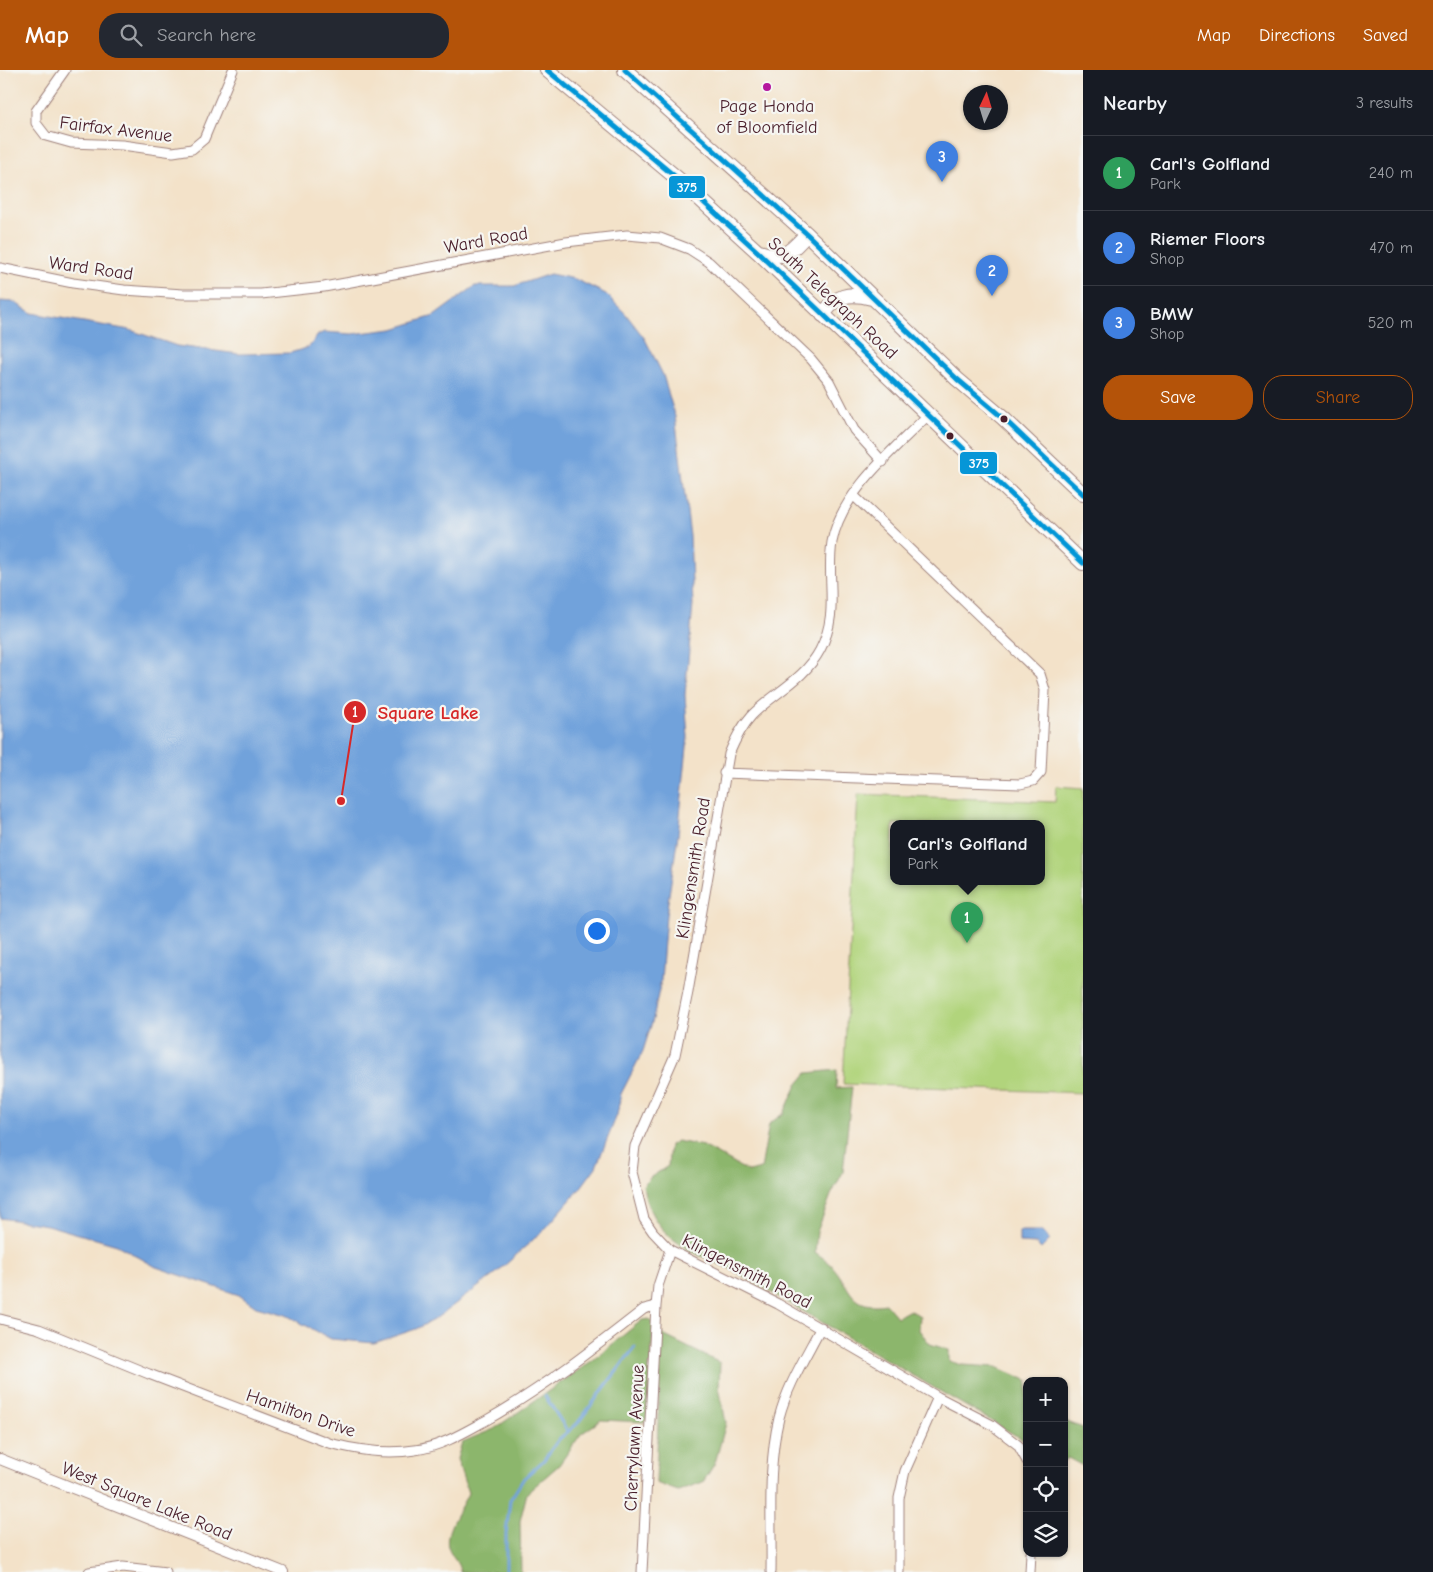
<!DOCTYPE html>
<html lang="en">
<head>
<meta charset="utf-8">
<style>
  :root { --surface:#171b24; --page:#242831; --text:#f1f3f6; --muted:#9ea1a6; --line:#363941; --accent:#b45309 }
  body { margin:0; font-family:"Comic Neue",sans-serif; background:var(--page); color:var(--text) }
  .controls { position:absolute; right:15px; bottom:15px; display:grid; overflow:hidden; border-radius:10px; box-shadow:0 1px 4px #0004 }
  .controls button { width:45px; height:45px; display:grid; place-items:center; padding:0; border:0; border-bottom:1px solid var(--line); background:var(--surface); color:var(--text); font:25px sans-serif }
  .compass { position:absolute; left:963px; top:15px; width:45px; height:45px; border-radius:50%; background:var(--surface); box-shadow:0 1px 4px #0004; rotate:4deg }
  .you { position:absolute; left:596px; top:860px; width:18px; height:18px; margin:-12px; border:4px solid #fff; border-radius:50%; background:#1a73e8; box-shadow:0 0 0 8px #1a73e833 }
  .badge { display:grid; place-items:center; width:32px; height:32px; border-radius:50%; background:var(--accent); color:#fff; font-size:16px; font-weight:700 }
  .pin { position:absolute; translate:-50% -41px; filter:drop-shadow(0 1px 2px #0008) }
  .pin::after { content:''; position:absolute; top:26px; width:18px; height:15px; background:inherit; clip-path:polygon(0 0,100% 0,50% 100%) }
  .popup { position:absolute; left:890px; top:750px; width:155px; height:65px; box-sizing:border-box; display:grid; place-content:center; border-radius:10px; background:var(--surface); filter:drop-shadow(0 1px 4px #0005); font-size:16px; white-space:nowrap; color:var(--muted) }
  .popup b { font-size:19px; color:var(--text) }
  .popup::after { content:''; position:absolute; left:50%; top:100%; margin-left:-10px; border:10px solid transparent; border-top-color:var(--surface) }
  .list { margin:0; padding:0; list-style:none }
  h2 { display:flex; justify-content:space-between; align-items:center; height:65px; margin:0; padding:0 20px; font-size:21px }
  h2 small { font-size:16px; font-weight:400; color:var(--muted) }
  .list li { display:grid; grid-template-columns:32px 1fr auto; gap:15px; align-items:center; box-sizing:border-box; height:75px; padding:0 20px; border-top:1px solid var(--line) }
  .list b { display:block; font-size:19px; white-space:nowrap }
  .list p { margin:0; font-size:16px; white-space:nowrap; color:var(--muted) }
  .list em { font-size:16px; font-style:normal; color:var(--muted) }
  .actions { display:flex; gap:10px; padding:15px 20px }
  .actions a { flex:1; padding:11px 0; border:1px solid var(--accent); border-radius:20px; text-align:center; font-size:18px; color:var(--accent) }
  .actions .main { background:var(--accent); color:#fff }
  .icon { flex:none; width:28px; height:28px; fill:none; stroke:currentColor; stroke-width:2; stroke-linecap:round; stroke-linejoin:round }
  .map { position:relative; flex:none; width:1083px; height:1502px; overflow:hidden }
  header { display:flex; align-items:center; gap:30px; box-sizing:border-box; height:70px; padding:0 25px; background:var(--accent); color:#fff }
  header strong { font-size:24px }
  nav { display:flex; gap:28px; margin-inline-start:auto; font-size:18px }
  .search { width:350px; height:45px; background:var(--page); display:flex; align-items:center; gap:12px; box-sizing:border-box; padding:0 18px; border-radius:20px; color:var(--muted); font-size:19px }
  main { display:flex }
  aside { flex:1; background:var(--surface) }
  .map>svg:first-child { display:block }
</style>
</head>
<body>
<header>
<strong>Map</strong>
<div class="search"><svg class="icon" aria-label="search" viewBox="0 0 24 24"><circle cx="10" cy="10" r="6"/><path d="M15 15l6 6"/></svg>Search here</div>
<nav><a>Map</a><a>Directions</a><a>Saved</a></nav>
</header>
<main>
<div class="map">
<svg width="1083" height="1502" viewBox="0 0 1083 1502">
  <rect width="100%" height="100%" fill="#f6f6f2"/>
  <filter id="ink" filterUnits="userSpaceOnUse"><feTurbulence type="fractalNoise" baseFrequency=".02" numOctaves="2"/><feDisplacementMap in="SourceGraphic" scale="10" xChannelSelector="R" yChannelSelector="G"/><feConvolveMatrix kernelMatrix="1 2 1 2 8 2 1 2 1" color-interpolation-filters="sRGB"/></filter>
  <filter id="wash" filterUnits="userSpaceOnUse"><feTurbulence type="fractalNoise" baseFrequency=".0096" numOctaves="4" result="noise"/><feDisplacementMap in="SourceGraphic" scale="20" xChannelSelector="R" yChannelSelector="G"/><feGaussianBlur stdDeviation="1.12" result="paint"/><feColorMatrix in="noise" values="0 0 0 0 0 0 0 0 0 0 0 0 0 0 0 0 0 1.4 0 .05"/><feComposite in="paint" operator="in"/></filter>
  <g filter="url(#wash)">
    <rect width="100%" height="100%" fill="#f3e2c9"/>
    <path fill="#b1d47c" stroke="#7e7a54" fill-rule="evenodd" d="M1056 716 1083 718V1023L843 1014 858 724 1055 732ZM893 754H1041V812H893Z"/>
    <path fill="#8cb66c" stroke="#6b6a4c" d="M837 1000 836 1018 852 1017 843 1102 831 1125 817 1162 815 1182C821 1187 829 1191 833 1197 852 1219 850 1240 886 1234L897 1247 910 1240 920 1246 919 1260 930 1274 949 1280V1291L962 1295 997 1297 1029 1311H1027V1372L731 1199C689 1182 650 1166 643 1115L651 1107 668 1096 670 1075 677 1071 703 1076 749 1102 761 1099 769 1054 784 1043 797 1015 807 1003Z
      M649 1249 653 1253 649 1346 644 1352 601 1350 581 1364 559 1395 527 1423 520 1451 521 1502H460C459 1492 451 1487 448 1477 444 1460 461 1439 468 1423L457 1389 462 1372 494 1359 593 1290 642 1250Z
      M661 1264 720 1293 719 1317 726 1353 715 1393 703 1412 678 1421 656 1413Z
      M1064 1351 1083 1358V1396L1068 1388 1064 1391Z"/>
    <path fill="#71a2db" stroke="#5e6083" d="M550 204 575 209 606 224 625 243 645 269 663 305 675 346 690 466 693 535 685 625 688 667 678 765 666 845 661 910 653 949 643 981 621 1024 617 1045 596 1097 579 1120 545 1159 494 1205 435 1249 416 1259 374 1273 331 1269 286 1245 256 1237 239 1225 156 1197 117 1175 47 1155 0 1148V231L14 232 32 243 130 260 177 276 239 284 290 283 309 277 318 265 324 262 352 264 393 259 434 246 475 216H514Z
      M1019 1161H1042L1050 1170 1041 1179 1036 1174 1019 1173Z"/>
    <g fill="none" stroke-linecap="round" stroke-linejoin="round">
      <path stroke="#71a2db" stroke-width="3" d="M545 1326 568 1362
        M506 1502V1464L510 1430 524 1408 543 1391 559 1369 577 1354 635 1277"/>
    </g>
  </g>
  <g filter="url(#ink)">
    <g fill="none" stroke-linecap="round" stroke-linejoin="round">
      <g stroke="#9e807a" stroke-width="11">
        <path id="minor" d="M65 0 36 41V53L46 66 71 73 122 75 173 82 192 79 204 69 233 0
          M0 198 73 213 124 220 183 224H261L324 217 566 172 627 165 660 168 689 179 709 192 811 289 829 311 854 360 883 392
          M929 344C895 379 841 422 832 472 826 511 840 542 820 580 804 610 775 622 752 645 741 657 735 670 729 684L688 922 675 985 635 1076 632 1102 644 1149 653 1162 670 1180 778 1234 938 1327 992 1355 1018 1375 1027 1391
          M724 703 1020 714 1033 711 1041 702 1045 620 1040 604 853 425
          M0 1249 39 1259 149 1304 329 1373C357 1380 386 1385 415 1380 440 1377 463 1363 485 1351 542 1319 593 1279 644 1239L656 1236
          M89 1502 123 1497 166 1502
          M642 1502 656 1236 658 1216 670 1180
          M771 1502C772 1452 767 1397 779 1348 787 1316 806 1286 821 1257
          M899 1502V1428L905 1401 938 1327
          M1030 1502 1031 1483"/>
      </g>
      <g stroke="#9e807a" stroke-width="12">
        <path id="tertiary" d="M0 1389 283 1502"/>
      </g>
      <g stroke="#9e807a" stroke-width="16">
        <path id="trunk" d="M547 0 678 109 758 182 1083 493
          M625 0 807 164 957 309 1003 348 1083 424
          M759 182C785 190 789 183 807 164
          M823 245C836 225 848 222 872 228"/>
      </g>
      <use href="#minor" stroke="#fff" stroke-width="9"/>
      <use href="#tertiary" stroke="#fff" stroke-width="10"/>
      <use href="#trunk" stroke="#fff" stroke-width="14"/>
      <g stroke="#f6f6f2" stroke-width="9">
        <path id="bus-1" d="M547 0 678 109 758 182 1083 493
          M625 0 807 164 957 309 1003 348 1083 424"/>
      </g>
      <use href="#bus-1" stroke="#0696d7" stroke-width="5"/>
    </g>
  </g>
  <circle fill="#b5179e" stroke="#f6f6f2" stroke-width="2" cx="767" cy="17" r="5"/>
  <g fill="#4a1f2b" stroke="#f6f6f2" stroke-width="2">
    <circle cx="1004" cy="349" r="4.5"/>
    <circle cx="950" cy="366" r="4.5"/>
  </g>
  <g text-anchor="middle" stroke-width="4.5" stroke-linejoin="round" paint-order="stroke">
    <g font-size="18" fill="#4a1f2b" stroke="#f6f6f2">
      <text x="767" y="42">Page Honda<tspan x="767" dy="21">of Bloomfield</tspan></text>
    </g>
    <g font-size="18" fill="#4a1f2b" stroke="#f6f6f2">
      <text transform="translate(116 59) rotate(7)" y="6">Fairfax Avenue</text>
      <text transform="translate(486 170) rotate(-10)" y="6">Ward Road</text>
      <text transform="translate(91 198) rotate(8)" y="6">Ward Road</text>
      <text transform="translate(833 228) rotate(43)" y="6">South Telegraph Road</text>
      <text transform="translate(693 798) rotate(-81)" y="6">Klingensmith Road</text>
      <text transform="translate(747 1201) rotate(27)" y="6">Klingensmith Road</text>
      <text transform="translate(301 1343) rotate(19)" y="6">Hamilton Drive</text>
      <text transform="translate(634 1368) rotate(-87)" y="6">Cherrylawn Avenue</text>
      <text transform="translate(147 1431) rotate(22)" y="6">West Square Lake Road</text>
    </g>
  </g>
  <path fill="none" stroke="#d62828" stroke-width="2" d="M341 731L355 642"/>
  <g fill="#d62828" stroke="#f6f6f2" stroke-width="2">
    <circle cx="341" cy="731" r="5"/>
    <circle cx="355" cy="642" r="12"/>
  </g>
  <g font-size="15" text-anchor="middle" font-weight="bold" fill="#fff">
    <text x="355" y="647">1</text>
  </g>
  <g font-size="19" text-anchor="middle" font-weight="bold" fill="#d62828" stroke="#f6f6f2" stroke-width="4.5" stroke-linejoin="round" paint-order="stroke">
    <text x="428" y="649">Square Lake</text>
  </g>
  <g stroke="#f6f6f2" stroke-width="2">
    <rect x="668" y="105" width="38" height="24" rx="5" fill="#0696d7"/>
    <rect x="959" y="381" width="39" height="24" rx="5" fill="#0696d7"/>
  </g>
  <g font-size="14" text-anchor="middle" font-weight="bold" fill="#fff">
    <text x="687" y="122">375</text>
    <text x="979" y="398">375</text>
  </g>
</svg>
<div class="controls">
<button>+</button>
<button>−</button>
<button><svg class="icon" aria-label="locate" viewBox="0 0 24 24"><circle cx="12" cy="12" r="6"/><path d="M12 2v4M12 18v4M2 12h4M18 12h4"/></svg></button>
<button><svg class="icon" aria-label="layers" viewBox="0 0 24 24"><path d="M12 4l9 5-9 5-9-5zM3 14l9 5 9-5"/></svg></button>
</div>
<svg class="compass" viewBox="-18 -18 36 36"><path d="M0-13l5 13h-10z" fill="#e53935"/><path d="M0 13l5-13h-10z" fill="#9ea1a6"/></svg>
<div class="you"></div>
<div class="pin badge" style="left:967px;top:873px;background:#2e9e5b">1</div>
<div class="popup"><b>Carl's Golfland</b>Park</div>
<div class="pin badge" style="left:992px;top:226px;background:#3f7fe0">2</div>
<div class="pin badge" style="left:942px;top:112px;background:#3f7fe0">3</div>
</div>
<aside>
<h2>Nearby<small>3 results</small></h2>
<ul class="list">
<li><span class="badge" style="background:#2e9e5b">1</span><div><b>Carl's Golfland</b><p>Park</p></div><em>240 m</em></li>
<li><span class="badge" style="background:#3f7fe0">2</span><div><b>Riemer Floors</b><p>Shop</p></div><em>470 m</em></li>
<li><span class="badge" style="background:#3f7fe0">3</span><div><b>BMW</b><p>Shop</p></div><em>520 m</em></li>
</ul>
<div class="actions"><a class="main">Save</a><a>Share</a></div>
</aside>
</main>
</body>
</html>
